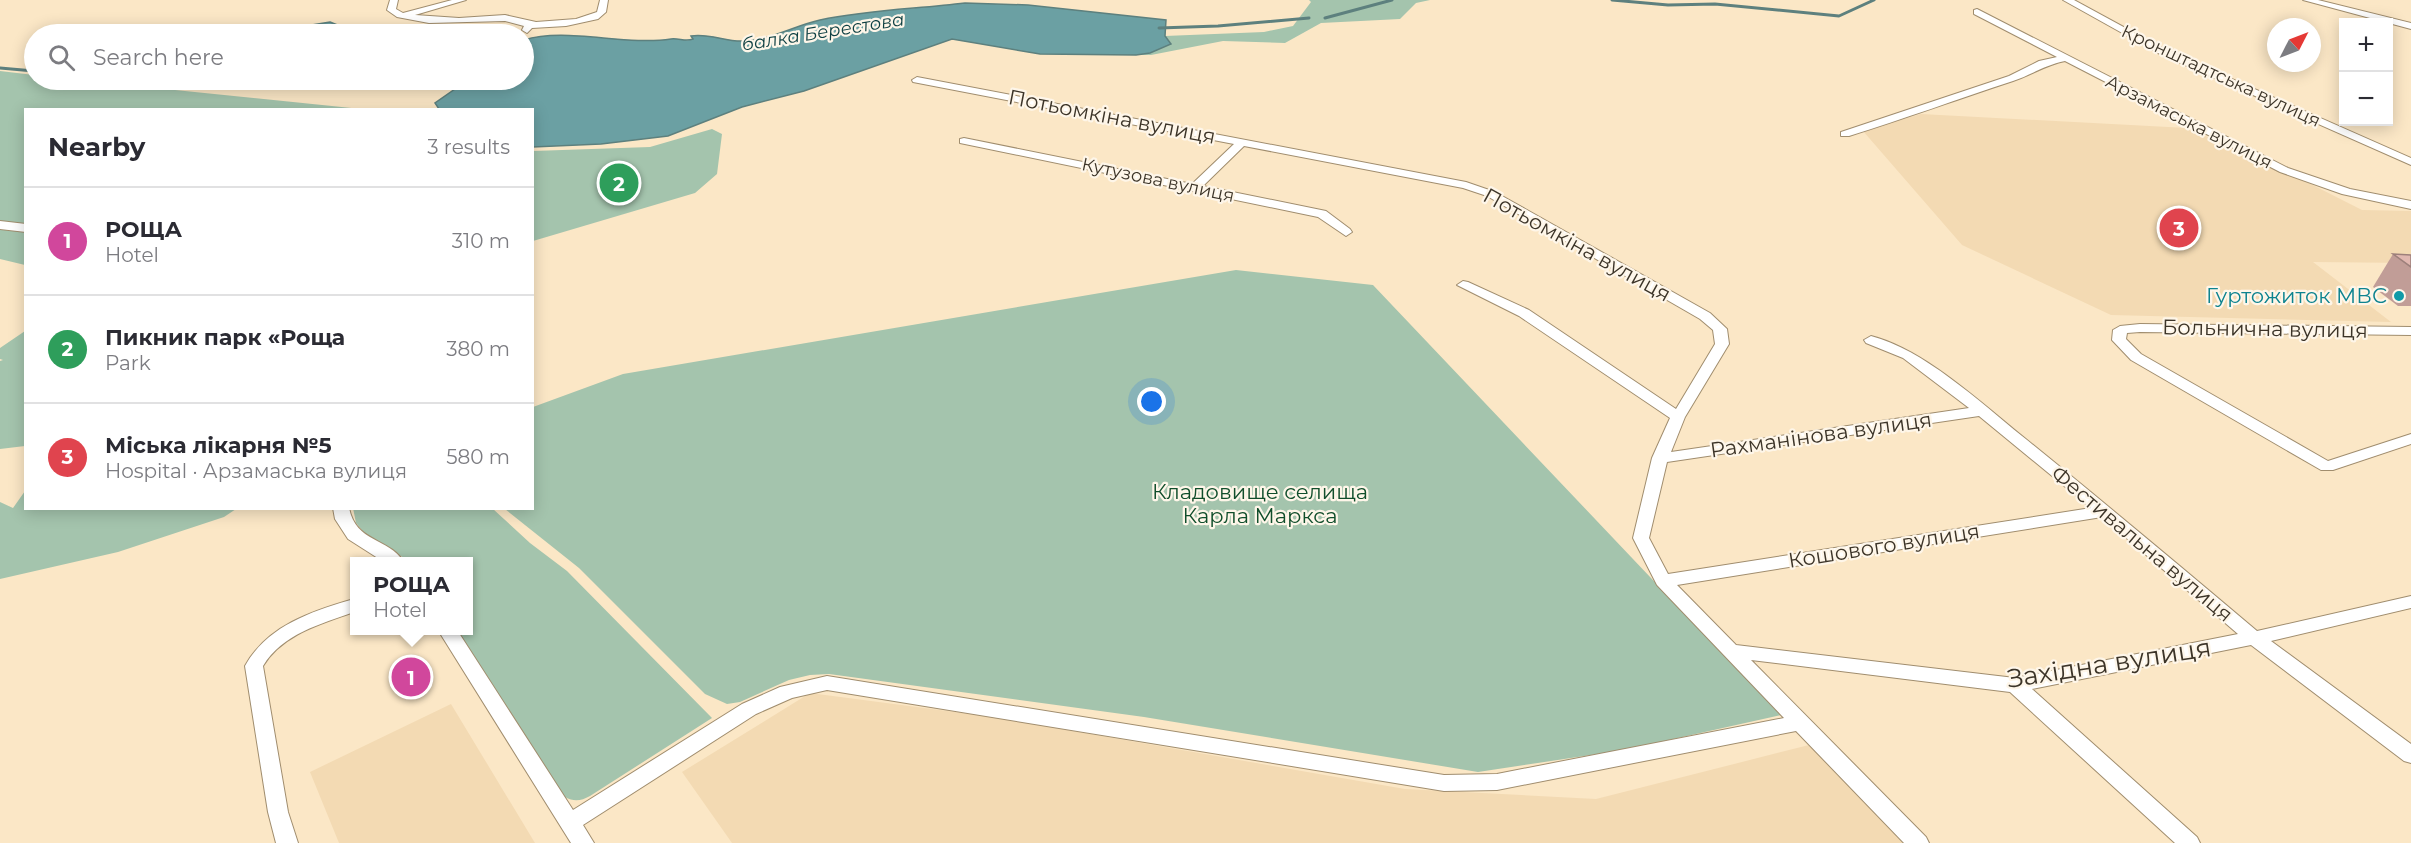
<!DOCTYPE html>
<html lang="en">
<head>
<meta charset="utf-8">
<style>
  :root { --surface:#fff; --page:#f2f2f3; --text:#2b2b33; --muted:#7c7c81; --line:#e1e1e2; --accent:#0b8043 }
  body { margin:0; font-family:Montserrat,sans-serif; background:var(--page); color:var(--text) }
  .controls { position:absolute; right:18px; top:18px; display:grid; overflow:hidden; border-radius:0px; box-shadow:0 3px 15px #0003 }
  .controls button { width:54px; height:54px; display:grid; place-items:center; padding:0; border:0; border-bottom:2px solid var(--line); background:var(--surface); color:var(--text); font:30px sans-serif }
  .compass { position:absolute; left:2267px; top:18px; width:54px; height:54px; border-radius:50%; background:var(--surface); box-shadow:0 3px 15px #0003; rotate:48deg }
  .you { position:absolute; left:1152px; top:402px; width:21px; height:21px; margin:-15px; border:4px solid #fff; border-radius:50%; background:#1a73e8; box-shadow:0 0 0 9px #1a73e833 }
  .badge { display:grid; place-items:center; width:39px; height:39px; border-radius:50%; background:var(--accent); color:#fff; font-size:20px; font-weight:700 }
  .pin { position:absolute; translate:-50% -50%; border:3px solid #fff; box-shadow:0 2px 6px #0006 }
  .popup { position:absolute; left:350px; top:557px; width:123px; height:78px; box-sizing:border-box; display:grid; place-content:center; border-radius:0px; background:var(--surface); filter:drop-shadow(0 2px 4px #0005); font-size:20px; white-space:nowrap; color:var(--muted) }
  .popup b { font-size:22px; color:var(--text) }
  .popup::after { content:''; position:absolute; left:50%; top:100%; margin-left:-12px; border:12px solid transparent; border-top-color:var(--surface) }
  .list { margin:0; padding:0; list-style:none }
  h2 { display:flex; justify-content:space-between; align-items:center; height:78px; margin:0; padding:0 24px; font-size:26px }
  h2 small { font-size:20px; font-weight:400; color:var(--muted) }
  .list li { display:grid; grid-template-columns:39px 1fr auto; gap:18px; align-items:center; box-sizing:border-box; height:108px; padding:0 24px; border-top:2px solid var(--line) }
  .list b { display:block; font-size:22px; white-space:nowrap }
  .list p { margin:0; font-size:20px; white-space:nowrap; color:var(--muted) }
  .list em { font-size:20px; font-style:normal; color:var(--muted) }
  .icon { flex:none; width:33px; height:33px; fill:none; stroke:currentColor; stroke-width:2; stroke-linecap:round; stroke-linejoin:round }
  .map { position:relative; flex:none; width:2411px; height:843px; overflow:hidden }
  .search { position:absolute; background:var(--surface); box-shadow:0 3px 15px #0003; left:24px; top:24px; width:510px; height:66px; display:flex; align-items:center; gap:15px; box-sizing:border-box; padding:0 21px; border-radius:33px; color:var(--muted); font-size:22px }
  .panel { position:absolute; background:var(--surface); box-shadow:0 3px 15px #0003; left:24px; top:108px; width:510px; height:402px; border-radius:0px }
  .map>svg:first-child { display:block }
</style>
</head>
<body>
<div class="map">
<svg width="2411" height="843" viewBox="0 0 2411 843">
  <rect width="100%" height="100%" fill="#fbe7c6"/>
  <path fill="#f3dab3" d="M1921 114 2187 128 2281 169 2362 210 2411 211V263L2313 262 2391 322 2111 315 1962 245 1863 131Z
    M810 693 993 717 1405 789 1596 799 1809 745 1903 843H732L682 772Z
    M451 704 535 843H339L310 772Z"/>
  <path fill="#a4c4ad" d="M1309 0H1430L1416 3 1400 19 1321 23 1285 43 1223 41 1151 55H1136L1150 53 1171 43 1165 36 1264 32 1293 26 1311 2Z
    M0 71 34 75V80H77L361 109 26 110 25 265 0 259Z
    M712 129 722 134 717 174 695 193 533 241V151L650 147Z
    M1236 270 1373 285 1781 715 1624 750 1478 772 1144 717 829 674 810 675 789 680 740 702 727 704 705 694 579 568 505 509 532 508 533 407 623 374Z
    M25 331V446L0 449V361L3 360 0 359V348Z
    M25 491 26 508 236 509 224 517 118 552 0 579V502L13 508Z
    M353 508 493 509 530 543 567 571 712 718 590 796C581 801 574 802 565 797L458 631 468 630V562L409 561 366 535 356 523Z"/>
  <path fill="#6ba0a3" stroke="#5d807e" stroke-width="1.5" d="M965 3 1028 5 1166 20 1165 36 1171 44 1150 53 1136 55 1040 54 952 39 804 91 742 107 668 136 601 144 533 147 532 110 439 109 435 103 468 80H524V40C565 27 625 46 671 39 679 38 686 42 693 39L691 36C708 33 724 41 741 41 769 41 793 26 820 20 868 10 916 9 965 3Z
    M330 22 357 33 234 34 253 28H293Z"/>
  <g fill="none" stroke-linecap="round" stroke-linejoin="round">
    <path stroke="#5d807e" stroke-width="3" d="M1612 0 1668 5 1715 4 1839 16 1874 0
      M1325 18 1392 0
      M1159 28 1218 26 1309 18
      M0 68 34 71"/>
    <g stroke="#a08d6e" stroke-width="2">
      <path id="minor" d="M390 0H398L396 9 403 13 452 0H466L415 15 459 18 505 15 536 22 576 19 597 12 600 0H608L606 12 598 19 566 26 532 28 527 33 522 30 524 26 505 21 429 23 397 17 387 10Z
        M2063 0H2074L2164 49 2411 158V165L2158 53Z
        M2303 0H2318L2411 23V29Z
        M1977 9 2288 168 2350 189 2411 201V209L2342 194 2280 172 2065 61C2045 65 2031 75 2013 81 1958 99 1904 119 1849 136H1841V132L2009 76 2039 61 2057 57 1974 14V10Z
        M917 77 1466 182 1495 192 1710 313 1727 329 1729 344 1685 417 1671 452 1969 408 1903 358 1866 343 1864 340 1871 336C1923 349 1980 402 2022 436 2101 500 2179 565 2257 631L2411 596V608L2271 641 2411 744V763L2404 761 2251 645 2032 689 2197 837 2200 843H2175L2010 692 1751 660 1926 837 1929 843H1904L1796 731 1497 790 1444 791 827 690 792 698 756 714 583 825 594 843H571L438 630H457L573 810 742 704 780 687 827 676 1444 775 1497 774 1784 718 1657 585 1633 538 1652 458 1670 418 1519 316 1457 285 1463 281 1468 282 1529 310 1676 409 1715 344 1713 330 1700 319 1487 196 1463 188 1244 146 1203 186 1326 211 1350 229 1352 232 1346 236 1318 217 960 143V139L964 138 1192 184 1234 144 913 82 912 80ZM1979 416 2091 508 1668 574 1649 538 1667 462ZM2102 517 2238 634 2015 678 1736 645 1677 585Z
        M0 221 26 224V232L0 229Z
        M2140 324 2411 327V335L2140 332 2127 333 2126 339 2141 354 2328 461 2411 434V444L2333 470H2321L2131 360 2112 340 2113 330 2120 326Z
        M333 508H349C356 543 388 537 404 562H384L348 539 335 519Z
        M354 599V612C321 624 282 634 263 666L288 812 298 843H276L268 812 245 666C267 626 312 611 354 599Z"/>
    </g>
    <use href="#minor" fill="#fff" fill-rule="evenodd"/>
  </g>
  <path fill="#c19d97" d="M2393 254 2411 255V306H2398L2373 287Z"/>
  <path fill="#e0b7b0" stroke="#9d807b" stroke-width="1.5" d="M2393 254 2411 255V267Z"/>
  <circle fill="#0f9aa8" stroke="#fef6e9" stroke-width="2" cx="2399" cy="296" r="6"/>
  <g text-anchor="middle" stroke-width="4.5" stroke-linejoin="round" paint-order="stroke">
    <g font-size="18" font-style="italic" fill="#0d3f42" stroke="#fef6e9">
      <text transform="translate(823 32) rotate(-9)" y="6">балка Берестова</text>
    </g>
    <g font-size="18" fill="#3c3428" stroke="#fef6e9">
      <text transform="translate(2221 76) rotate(25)" y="6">Кронштадтська вулиця</text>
      <text transform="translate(2189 122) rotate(27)" y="6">Арзамаська вулиця</text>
      <text transform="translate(1158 180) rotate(12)" y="6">Кутузова вулиця</text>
    </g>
    <g font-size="21" fill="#3c3428" stroke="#fef6e9">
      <text transform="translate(1112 117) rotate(11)" y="7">Потьомкіна вулиця</text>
      <text transform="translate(1577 245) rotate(29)" y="7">Потьомкіна вулиця</text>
      <text transform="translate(2265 329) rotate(1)" y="7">Больнична вулиця</text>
      <text transform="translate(1821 435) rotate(-8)" y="7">Рахманінова вулиця</text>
      <text transform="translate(2142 544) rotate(40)" y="7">Фестивальна вулиця</text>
      <text transform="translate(1884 546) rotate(-9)" y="7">Кошового вулиця</text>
    </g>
    <g font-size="21" fill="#0d838f" stroke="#fef6e9" text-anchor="end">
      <text x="2387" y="303">Гуртожиток МВС</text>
    </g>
    <g font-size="21" fill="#104e2b" stroke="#fef6e9">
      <text x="1260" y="499">Кладовище селища<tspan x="1260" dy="24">Карла Маркса</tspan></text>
    </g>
    <g font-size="26" fill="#3c3428" stroke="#fef6e9">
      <text transform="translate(2109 663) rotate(-9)" y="9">Західна вулиця</text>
    </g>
  </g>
</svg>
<div class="controls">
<button>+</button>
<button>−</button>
</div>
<svg class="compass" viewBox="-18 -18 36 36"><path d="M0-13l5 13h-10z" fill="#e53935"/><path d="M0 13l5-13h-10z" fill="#7c7c81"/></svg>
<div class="you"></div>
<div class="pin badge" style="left:411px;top:677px;background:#d1479c">1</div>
<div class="popup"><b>РОЩА</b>Hotel</div>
<div class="pin badge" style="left:619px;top:183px;background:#2e9e5b">2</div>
<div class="pin badge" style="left:2179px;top:228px;background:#e0444e">3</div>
<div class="search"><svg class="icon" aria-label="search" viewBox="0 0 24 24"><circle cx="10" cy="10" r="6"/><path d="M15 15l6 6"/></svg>Search here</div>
<section class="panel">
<h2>Nearby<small>3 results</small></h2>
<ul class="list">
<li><span class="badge" style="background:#d1479c">1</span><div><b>РОЩА</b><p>Hotel</p></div><em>310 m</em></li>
<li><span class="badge" style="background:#2e9e5b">2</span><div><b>Пикник парк «Роща</b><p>Park</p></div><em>380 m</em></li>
<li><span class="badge" style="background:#e0444e">3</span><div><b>Міська лікарня №5</b><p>Hospital · Арзамаська вулиця</p></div><em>580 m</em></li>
</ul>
</section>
</div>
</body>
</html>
